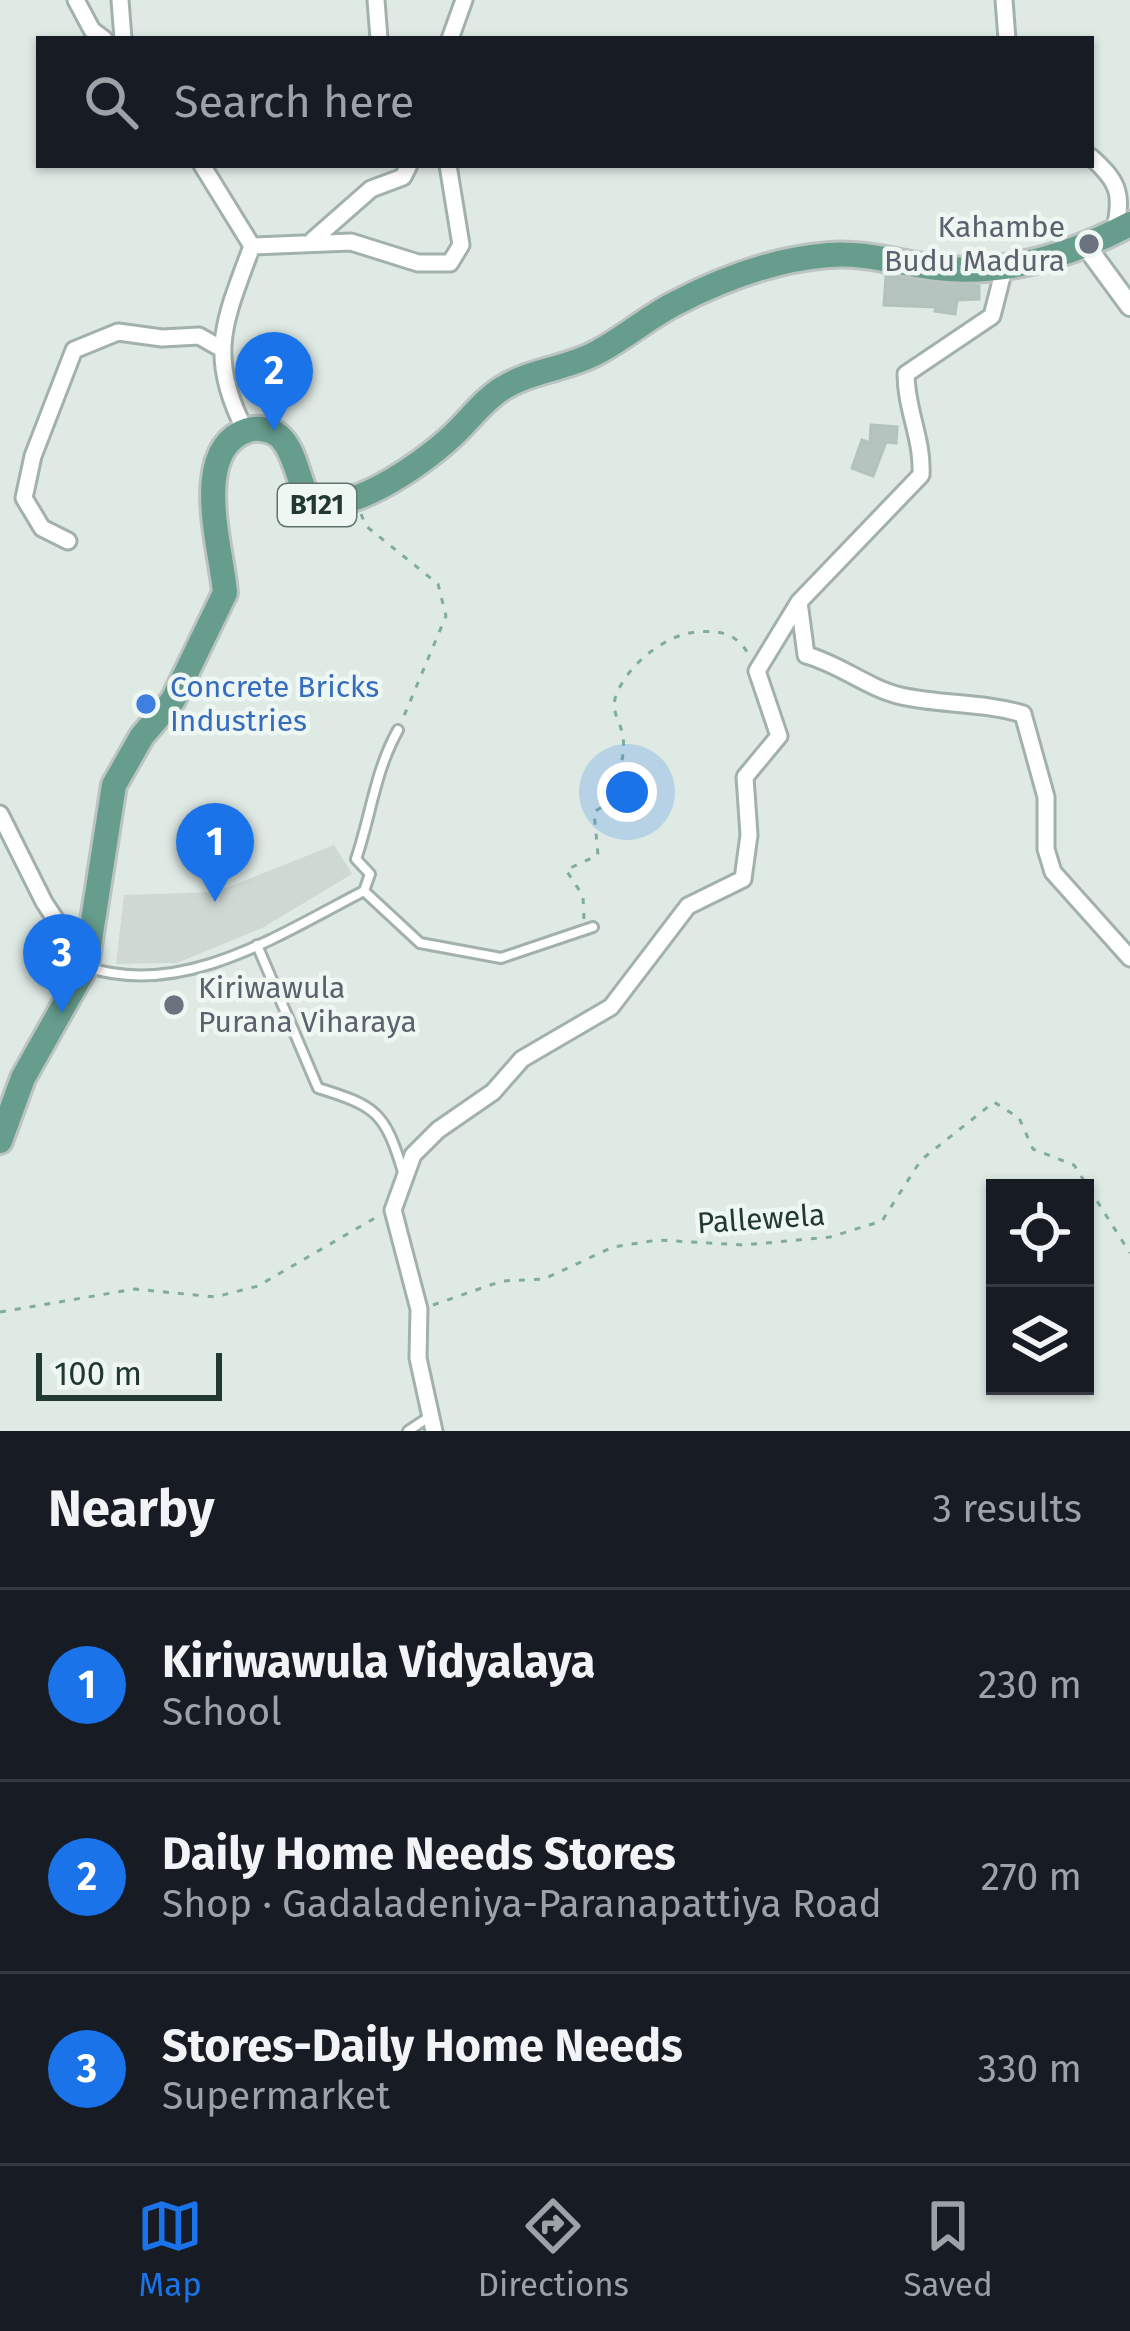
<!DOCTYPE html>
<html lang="en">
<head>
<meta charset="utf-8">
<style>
  :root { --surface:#171b24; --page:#20242c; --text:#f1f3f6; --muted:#9ea1a6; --line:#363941; --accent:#1a73e8 }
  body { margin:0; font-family:"Fira Sans",sans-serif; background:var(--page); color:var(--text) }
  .controls { position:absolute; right:36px; bottom:36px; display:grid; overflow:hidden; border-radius:0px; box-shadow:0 3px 9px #0004 }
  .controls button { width:108px; height:108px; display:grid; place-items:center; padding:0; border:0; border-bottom:3px solid var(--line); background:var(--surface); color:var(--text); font:60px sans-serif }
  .scale { position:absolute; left:36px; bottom:30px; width:186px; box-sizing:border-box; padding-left:12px; border:6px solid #213932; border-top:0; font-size:33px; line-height:42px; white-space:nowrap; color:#213932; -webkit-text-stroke:9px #eff7f3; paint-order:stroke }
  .you { position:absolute; left:627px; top:792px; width:42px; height:42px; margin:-30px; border:9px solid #fff; border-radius:50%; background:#1a73e8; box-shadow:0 0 0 18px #1a73e833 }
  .badge { display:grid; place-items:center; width:78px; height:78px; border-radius:50%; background:var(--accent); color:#fff; font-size:39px; font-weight:700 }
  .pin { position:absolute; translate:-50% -99px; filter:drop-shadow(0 3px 6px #0008) }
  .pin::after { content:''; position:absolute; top:63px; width:42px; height:36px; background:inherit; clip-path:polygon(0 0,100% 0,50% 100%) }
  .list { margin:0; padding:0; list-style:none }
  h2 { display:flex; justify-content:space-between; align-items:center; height:156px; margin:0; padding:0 48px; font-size:51px }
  h2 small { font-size:39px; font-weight:400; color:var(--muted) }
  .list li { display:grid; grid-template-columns:78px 1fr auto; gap:36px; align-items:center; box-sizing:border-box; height:192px; padding:0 48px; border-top:3px solid var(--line) }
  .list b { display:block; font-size:45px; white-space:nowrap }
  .list p { margin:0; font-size:39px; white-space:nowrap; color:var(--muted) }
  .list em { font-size:39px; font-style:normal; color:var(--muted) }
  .icon { flex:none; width:66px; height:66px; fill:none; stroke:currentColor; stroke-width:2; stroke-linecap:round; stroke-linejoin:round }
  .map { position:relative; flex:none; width:1130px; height:1431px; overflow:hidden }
  .search { position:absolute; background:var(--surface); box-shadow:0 3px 9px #0004; left:36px; right:36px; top:36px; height:132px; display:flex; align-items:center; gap:30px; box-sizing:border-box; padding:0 42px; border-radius:0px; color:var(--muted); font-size:45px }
  .sheet { height:732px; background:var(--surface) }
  nav { display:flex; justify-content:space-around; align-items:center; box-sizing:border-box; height:168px; border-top:3px solid var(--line); background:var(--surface); font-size:33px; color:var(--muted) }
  nav a { display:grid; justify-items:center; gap:6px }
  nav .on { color:var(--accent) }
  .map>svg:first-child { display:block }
</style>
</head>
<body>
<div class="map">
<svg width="1130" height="1431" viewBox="0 0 1130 1431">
  <rect width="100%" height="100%" fill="#dfeae5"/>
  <path fill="#ced9d4" d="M334 845 352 874 262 928 177 963 116 964 124 895 216 892Z"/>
  <path fill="#b5c4be" stroke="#b2c3bb" stroke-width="3" d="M886 276 979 286V299L957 300 955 314 935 311 936 307 884 305Z
    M871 425 897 427 896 443 886 442 873 476 852 468 862 440 870 443Z"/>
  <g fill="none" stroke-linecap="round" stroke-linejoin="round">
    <g stroke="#a2b1ac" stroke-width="14">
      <path id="service" d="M364 891 420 943 501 958 593 927
        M257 945 318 1088C376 1106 385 1112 403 1172
        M87 967C183 999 280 934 364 891L370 874 356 859C371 815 375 771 398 730
        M408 1431 429 1417"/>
    </g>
    <g stroke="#a2b1ac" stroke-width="21">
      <path id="minor" d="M76 0 92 30 104 39
        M120 0 123 39
        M376 0 379 39
        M1004 0 1007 39
        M450 39 464 0
        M1091 157C1120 183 1123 195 1114 233
        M202 165 252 246C225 320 206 354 245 430
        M313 240 371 189 403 177 409 165
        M252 246 351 242 418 263H450L461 245 448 165
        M68 541 42 528 24 498 33 456 74 350 118 332 162 338 199 336 222 349
        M799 602 806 655C840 664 867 688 901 696 942 705 982 702 1023 714L1046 797V849L1053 872 1130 958
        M0 814 44 902 86 966
        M434 1431 418 1358 419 1309 393 1210 413 1155 438 1130 493 1092 522 1059 611 1007 688 906 743 879 749 835 745 777 779 736 757 671 799 602 921 475C923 439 906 410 906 374L992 316 1004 269"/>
    </g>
    <g stroke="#a2b1ac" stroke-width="24">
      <path id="tertiary" d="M1086 246 1130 306"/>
    </g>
    <g stroke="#bcc4c2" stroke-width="30">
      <path id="primary" d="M0 1141 23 1078 86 966 114 785 142 736 173 700 225 593C222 550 189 449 248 430 259 427 275 430 282 439 295 453 299 482 308 499 342 521 423 463 450 438 468 422 483 400 503 388 532 370 566 369 596 353 623 339 647 318 674 304 722 279 775 259 829 255 867 252 900 264 937 268 1004 276 1071 255 1130 224"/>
    </g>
    <path stroke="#81ac9d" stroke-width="3" stroke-dasharray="6 9" stroke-linecap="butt" d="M361 514 366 526 438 584 446 616 401 723
      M584 919 583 896 566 870 598 855 594 812 611 801C616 781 626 758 623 737 621 721 609 711 617 693 629 664 665 635 696 632 722 630 738 634 750 657
      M433 1305 502 1281 544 1279 613 1247 658 1240 744 1245 830 1237 882 1221 921 1160 994 1102 1019 1118 1033 1149 1074 1165 1130 1253
      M0 1312 135 1289 215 1297 258 1286 380 1215"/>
    <use href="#service" stroke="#fff" stroke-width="8"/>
    <use href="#minor" stroke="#fff" stroke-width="15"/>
    <use href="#tertiary" stroke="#fff" stroke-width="18"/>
    <use href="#primary" stroke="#669d8d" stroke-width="24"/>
  </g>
  <g fill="#6b7280" stroke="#eff7f3" stroke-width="4.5">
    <circle cx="1089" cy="244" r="12"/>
    <circle cx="174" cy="1005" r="12"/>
  </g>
  <circle fill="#3f7fe0" stroke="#eff7f3" stroke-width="4.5" cx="146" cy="704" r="12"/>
  <g text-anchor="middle" stroke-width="9" stroke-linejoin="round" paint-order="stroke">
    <rect fill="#eff7f3" stroke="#5f726c" stroke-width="3" x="278" y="484" width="78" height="42" rx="9"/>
    <g font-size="27" font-weight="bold" fill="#213932">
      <text x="317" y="514">B121</text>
    </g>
    <g font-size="30" fill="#5b616d" stroke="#eff7f3" text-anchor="end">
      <text x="1065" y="237">Kahambe<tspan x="1065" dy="34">Budu Madura</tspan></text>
      <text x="198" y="998" text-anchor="start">Kiriwawula<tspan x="198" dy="34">Purana Viharaya</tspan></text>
    </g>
    <g font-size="30" fill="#366cbe" stroke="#eff7f3" text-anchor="start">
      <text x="170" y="697">Concrete Bricks<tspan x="170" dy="34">Industries</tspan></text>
    </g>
    <g font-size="30" fill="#213932" stroke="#eff7f3">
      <text transform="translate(761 1219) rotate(-4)" y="10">Pallewela</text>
    </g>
  </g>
</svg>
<div class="controls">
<button><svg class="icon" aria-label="locate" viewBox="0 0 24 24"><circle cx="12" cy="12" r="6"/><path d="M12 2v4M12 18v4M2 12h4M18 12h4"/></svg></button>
<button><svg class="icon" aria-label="layers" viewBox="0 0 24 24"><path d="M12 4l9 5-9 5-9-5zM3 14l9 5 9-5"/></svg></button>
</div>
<div class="scale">100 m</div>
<div class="you"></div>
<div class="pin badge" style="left:215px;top:902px">1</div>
<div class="pin badge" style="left:274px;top:431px">2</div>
<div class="pin badge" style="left:62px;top:1013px">3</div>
<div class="search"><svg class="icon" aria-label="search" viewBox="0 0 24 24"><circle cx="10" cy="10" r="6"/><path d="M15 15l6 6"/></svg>Search here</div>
</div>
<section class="sheet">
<h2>Nearby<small>3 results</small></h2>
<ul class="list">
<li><span class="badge">1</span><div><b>Kiriwawula Vidyalaya</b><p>School</p></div><em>230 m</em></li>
<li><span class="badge">2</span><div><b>Daily Home Needs Stores</b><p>Shop · Gadaladeniya-Paranapattiya Road</p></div><em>270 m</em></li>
<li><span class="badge">3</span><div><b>Stores-Daily Home Needs</b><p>Supermarket</p></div><em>330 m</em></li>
</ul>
</section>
<nav>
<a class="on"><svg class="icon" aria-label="map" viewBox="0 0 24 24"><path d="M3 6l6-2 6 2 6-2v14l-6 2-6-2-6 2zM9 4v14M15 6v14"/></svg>Map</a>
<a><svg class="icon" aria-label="directions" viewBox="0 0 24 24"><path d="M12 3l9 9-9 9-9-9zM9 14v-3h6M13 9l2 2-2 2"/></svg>Directions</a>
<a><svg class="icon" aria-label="saved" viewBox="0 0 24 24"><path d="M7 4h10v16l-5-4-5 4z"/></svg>Saved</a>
</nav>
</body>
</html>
